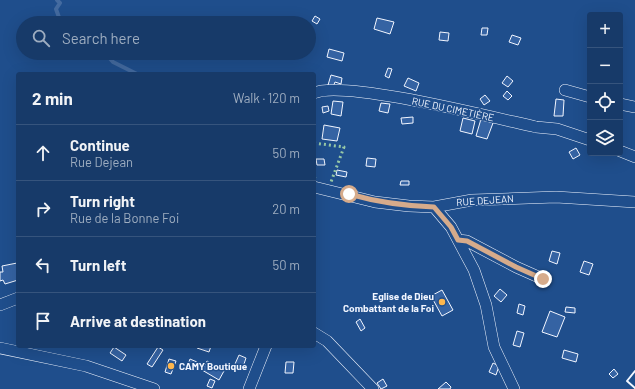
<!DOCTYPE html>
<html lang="en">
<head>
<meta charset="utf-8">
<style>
  :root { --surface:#173a69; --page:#20416f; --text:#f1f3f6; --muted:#9eadc0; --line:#36547d }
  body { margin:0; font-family:Barlow,sans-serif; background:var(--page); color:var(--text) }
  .controls { position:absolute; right:12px; top:12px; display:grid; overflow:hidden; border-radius:4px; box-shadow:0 4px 16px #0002 }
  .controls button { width:36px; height:36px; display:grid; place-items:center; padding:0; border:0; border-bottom:1px solid var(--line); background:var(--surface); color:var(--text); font:20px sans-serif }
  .stop { position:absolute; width:12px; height:12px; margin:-9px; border:3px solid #d6ab8b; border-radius:50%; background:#fff }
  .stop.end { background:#d6ab8b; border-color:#fff; box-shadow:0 1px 4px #0008 }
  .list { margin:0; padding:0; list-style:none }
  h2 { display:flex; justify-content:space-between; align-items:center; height:52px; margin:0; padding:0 16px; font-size:17px }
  h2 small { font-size:13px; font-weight:400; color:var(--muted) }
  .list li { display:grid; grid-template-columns:26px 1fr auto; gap:12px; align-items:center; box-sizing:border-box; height:56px; padding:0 16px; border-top:1px solid var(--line) }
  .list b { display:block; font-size:15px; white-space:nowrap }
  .list p { margin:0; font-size:13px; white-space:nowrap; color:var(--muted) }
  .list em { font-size:13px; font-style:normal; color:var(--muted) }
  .icon { flex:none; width:22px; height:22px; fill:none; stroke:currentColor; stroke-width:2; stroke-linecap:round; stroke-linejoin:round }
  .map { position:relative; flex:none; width:635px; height:389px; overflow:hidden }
  .search { position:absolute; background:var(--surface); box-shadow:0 4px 16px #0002; left:16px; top:16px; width:300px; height:44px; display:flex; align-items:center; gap:10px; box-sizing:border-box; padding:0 14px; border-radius:22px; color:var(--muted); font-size:15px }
  .panel { position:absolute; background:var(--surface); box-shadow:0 4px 16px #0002; left:16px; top:72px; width:300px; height:276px; border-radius:4px }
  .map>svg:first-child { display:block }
</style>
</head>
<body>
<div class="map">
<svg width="635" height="389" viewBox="0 0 635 389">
  <rect width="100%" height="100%" fill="#1f4e8c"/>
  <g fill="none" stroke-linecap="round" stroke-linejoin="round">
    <path stroke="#446ba0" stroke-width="4" d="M57 0 60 3 56 9 61 23
      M105 53 113 62 137 74"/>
  </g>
  <path fill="#3563a3" stroke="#f2f6ff" d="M315 16 320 19 317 24 312 21Z
    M377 18 394 22 390 34 374 29Z
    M482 28H488L487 35H481Z
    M440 32 449 33 448 41 439 40Z
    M512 35 521 38 518 45 509 42Z
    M329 49 344 53 342 61 327 57Z
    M388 68 392 69 389 78 385 76Z
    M331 75 342 78 341 84 335 82 333 87 328 85Z
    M507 76 513 81 508 87 502 83Z
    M408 78 419 83 416 91 404 86Z
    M507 91 512 96 508 100 503 96Z
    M485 95 490 101 484 105 480 99Z
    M556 99 564 100 563 116H554Z
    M333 101 343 102 341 116 331 114Z
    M381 103 390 104 388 113 379 111Z
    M328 106 329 111 323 113 322 107Z
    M413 117V123L402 124 401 118Z
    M463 118 475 121 472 134 460 131Z
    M481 119 493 123 487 139 476 136Z
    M324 125 340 128 337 141 322 139Z
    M576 148 580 155 573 159 569 152Z
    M367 158 376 159 375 167 366 166Z
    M316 159H324L325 165H317Z
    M337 170 347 172 346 177 336 175Z
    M401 181H409V185H400Z
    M552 251 560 253 557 264 549 261Z
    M584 261 593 264 589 275 580 272Z
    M17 263 18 280 5 284 3 280 0 281V272H3L2 266Z
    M500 289 507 295 501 302 494 296Z
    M442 290 453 310 442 316 431 296Z
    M519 304 525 306 523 315 517 313Z
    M566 307 575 308V313L565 312Z
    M550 311 565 317 557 337 542 332Z
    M360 319 365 328 361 331 356 322Z
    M517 331 524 333 520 347 513 345Z
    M198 346H211L209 352 197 348Z
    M114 347 126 355 122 361 110 353Z
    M158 347 163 350 152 367 147 364Z
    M564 350 578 354 576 362 562 358Z
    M239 355 246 358 243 367 235 364Z
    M169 359 176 361 171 374 165 372Z
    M190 359 197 362 194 370 187 367Z
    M207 361 224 371 219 380 202 370Z
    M286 362H294L293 373H285Z
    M493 363 499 366 496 375 489 372Z
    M614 369 618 374 613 378 609 374Z
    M210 379 215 381 212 388 207 386Z
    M383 379 387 386 381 389 377 383Z
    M446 382 451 387 450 389H438Z"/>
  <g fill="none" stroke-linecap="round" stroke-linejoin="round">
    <g stroke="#f2f6ff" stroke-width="12">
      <path id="street" d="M565 90 590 97
        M314 93C342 79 499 119 536 127L557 129 590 140
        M620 104 635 107
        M620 151 635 157
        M314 187 375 202 409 206 434 207 472 200 556 197 635 202
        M434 207 451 227 474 270 486 305 494 347 514 389
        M458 240 467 241 516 267 543 279
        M0 305 18 298
        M314 333 327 341 373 389
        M0 348 86 366 154 389
        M249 389 266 346"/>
    </g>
    <use href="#street" stroke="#1f4e8c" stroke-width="11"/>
    <path stroke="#97c8a6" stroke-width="3" stroke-dasharray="2 3" stroke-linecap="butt" d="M314 143 344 147 331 182
      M314 178 317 179"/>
    <path stroke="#f2f6ff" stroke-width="2" d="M635 371 627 381 635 388"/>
  </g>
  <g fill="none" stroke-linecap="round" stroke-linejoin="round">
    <path stroke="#d6ab8b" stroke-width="5" d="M349 194C377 202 404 206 434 207L451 227 458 240 467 241 516 267 543 279"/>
  </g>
  <g fill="#ffb74d" stroke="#1f4e8c" stroke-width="1.5">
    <circle cx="442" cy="302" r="4"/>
    <circle cx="171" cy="366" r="4"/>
  </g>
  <g text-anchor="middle" stroke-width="3" stroke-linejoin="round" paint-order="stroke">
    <g font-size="10" fill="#f2f6ff" stroke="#1f4e8c">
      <text transform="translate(453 109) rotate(12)" y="4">RUE DU CIMETIÈRE</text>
      <text transform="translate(485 200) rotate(-4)" y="4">RUE DEJEAN</text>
    </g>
    <g font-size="10" font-weight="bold" fill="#f2f6ff" stroke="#1f4e8c" text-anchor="end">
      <text x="434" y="300">Eglise de Dieu<tspan x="434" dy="12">Combattant de la Foi</tspan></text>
      <text x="179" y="370" text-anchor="start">CAMY Boutique</text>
    </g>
  </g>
</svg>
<div class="controls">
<button>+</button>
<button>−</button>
<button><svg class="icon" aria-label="locate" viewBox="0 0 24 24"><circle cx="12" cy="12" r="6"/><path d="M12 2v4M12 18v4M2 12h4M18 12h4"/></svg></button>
<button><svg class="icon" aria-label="layers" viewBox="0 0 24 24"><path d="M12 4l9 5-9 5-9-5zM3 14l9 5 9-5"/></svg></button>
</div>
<div class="stop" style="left:349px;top:194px"></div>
<div class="stop end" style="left:543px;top:279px"></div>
<div class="search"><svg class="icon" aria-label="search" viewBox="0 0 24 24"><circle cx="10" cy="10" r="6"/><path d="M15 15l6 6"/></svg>Search here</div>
<section class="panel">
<h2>2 min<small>Walk · 120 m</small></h2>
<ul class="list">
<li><svg class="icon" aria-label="ahead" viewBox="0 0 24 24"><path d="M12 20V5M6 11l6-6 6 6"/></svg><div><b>Continue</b><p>Rue Dejean</p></div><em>50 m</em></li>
<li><svg class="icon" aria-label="right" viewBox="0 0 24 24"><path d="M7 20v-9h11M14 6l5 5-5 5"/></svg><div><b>Turn right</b><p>Rue de la Bonne Foi</p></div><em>20 m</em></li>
<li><svg class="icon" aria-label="left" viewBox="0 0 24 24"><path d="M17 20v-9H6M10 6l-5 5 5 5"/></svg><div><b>Turn left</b></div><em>50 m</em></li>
<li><svg class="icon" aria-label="arrive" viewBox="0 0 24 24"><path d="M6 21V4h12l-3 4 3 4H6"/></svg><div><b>Arrive at destination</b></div></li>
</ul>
</section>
</div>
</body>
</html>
